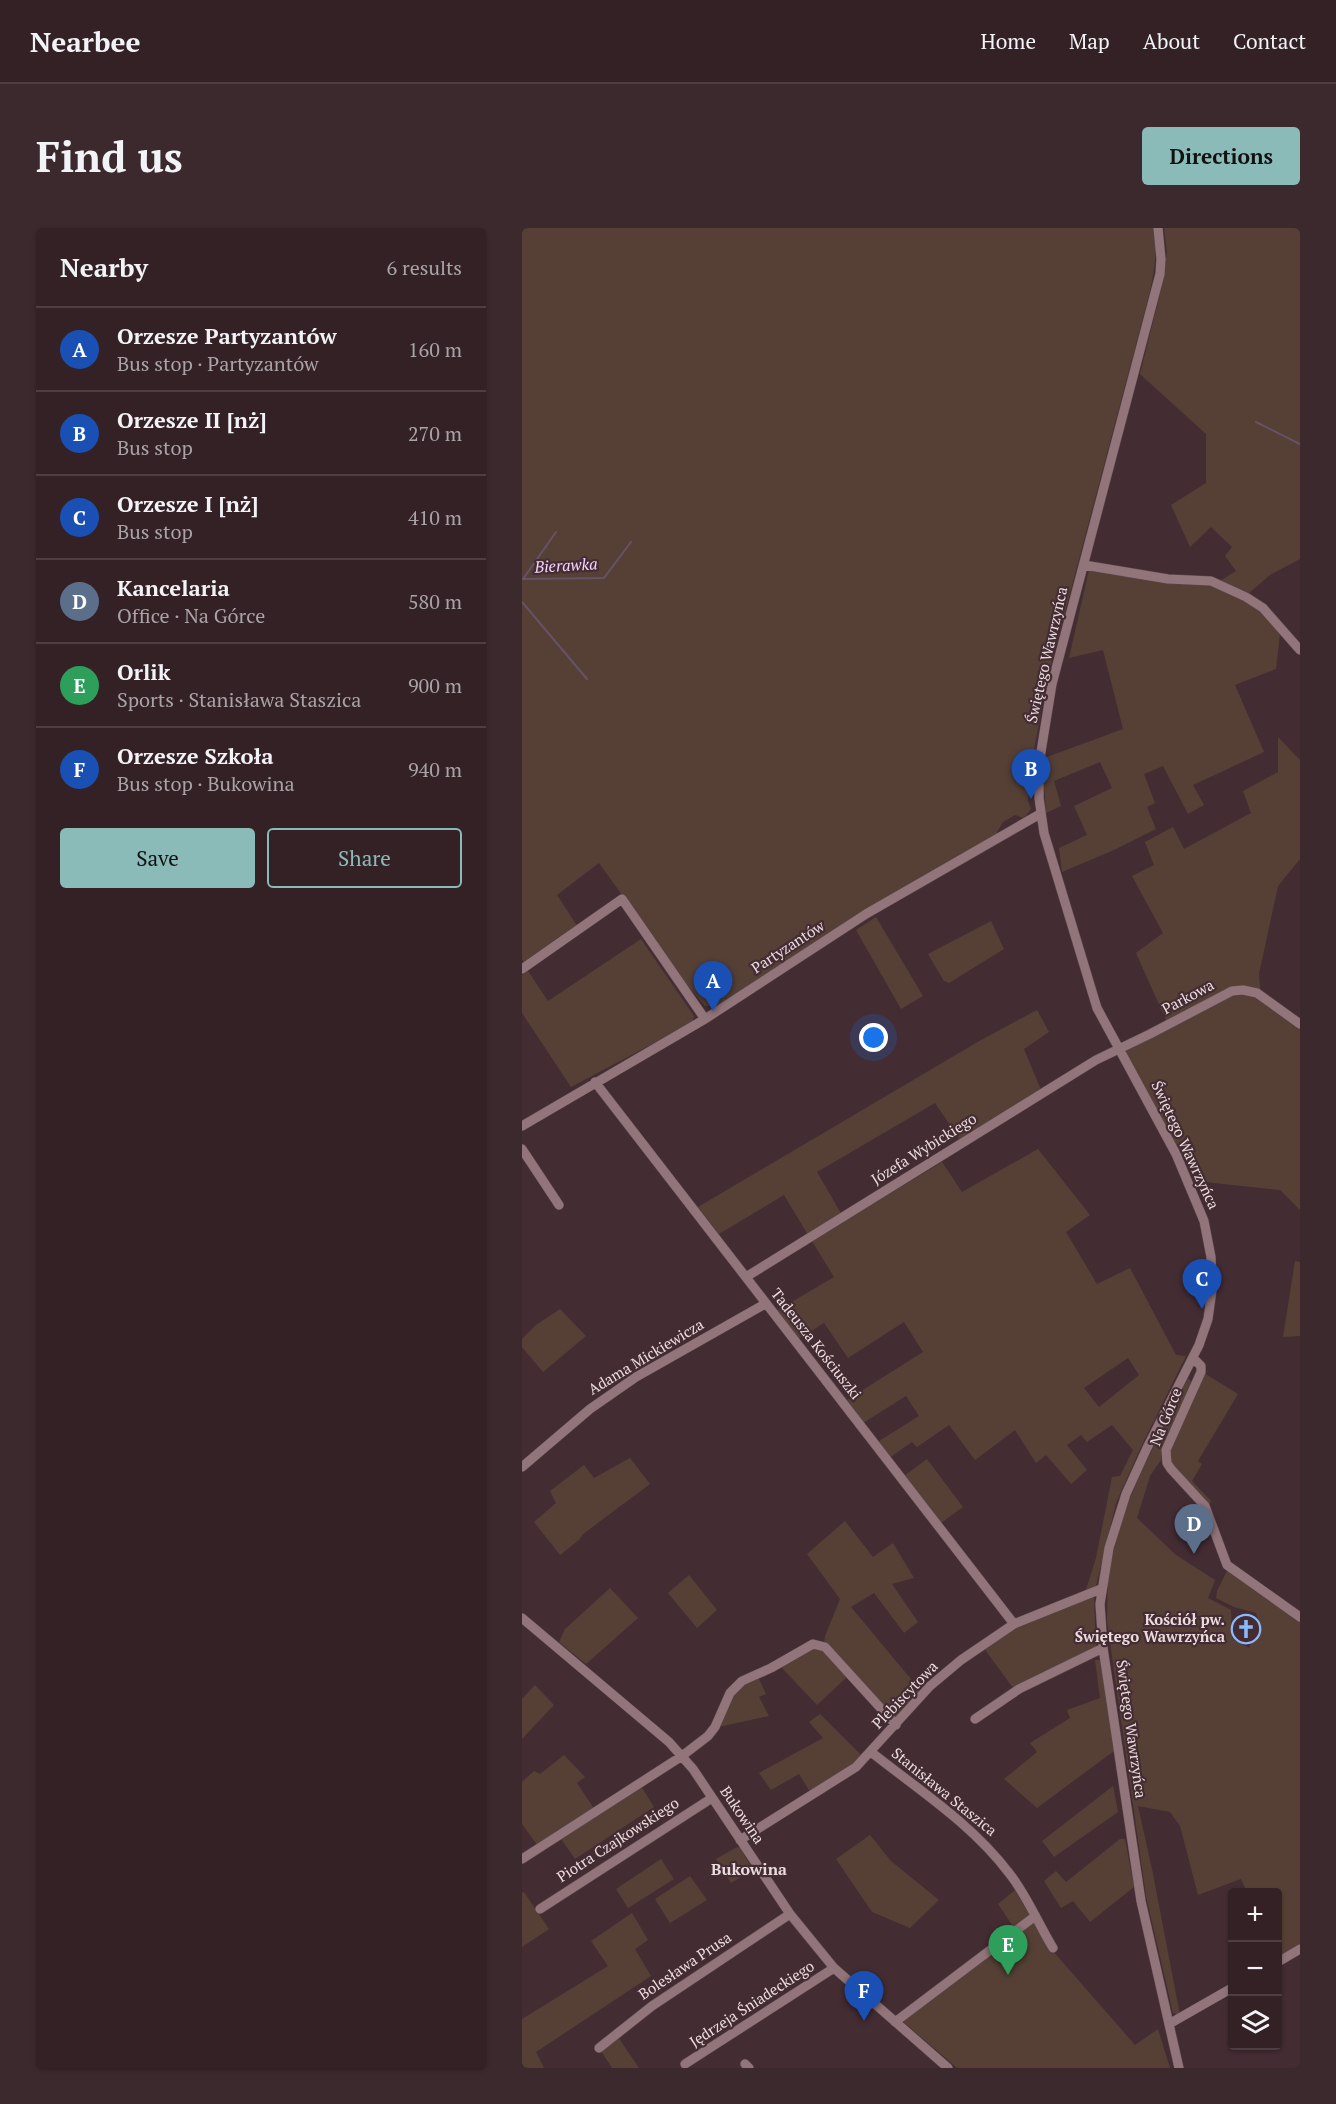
<!DOCTYPE html>
<html lang="en">
<head>
<meta charset="utf-8">
<style>
  :root { --surface:#332126; --page:#3b292e; --text:#f1f3f6; --muted:#a9a3a7; --line:#4e3e43; --accent:#8bbbb9 }
  body { margin:0; font-family:"PT Serif",serif; background:var(--page); color:var(--text) }
  .controls { position:absolute; right:18px; bottom:18px; display:grid; overflow:hidden; border-radius:6px; box-shadow:0 2px 4px #0004 }
  .controls button { width:54px; height:54px; display:grid; place-items:center; padding:0; border:0; border-bottom:2px solid var(--line); background:var(--surface); color:var(--text); font:30px sans-serif }
  .you { position:absolute; left:352px; top:810px; width:21px; height:21px; margin:-15px; border:4px solid #fff; border-radius:50%; background:#1a73e8; box-shadow:0 0 0 9px #1a73e833 }
  .badge { display:grid; place-items:center; width:39px; height:39px; border-radius:50%; background:var(--accent); color:#fff; font-size:20px; font-weight:700 }
  .pin { position:absolute; translate:-50% -50px; filter:drop-shadow(0 2px 3px #0008) }
  .pin::after { content:''; position:absolute; top:32px; width:21px; height:18px; background:inherit; clip-path:polygon(0 0,100% 0,50% 100%) }
  .list { margin:0; padding:0; list-style:none }
  h2 { display:flex; justify-content:space-between; align-items:center; height:78px; margin:0; padding:0 24px; font-size:26px }
  h2 small { font-size:20px; font-weight:400; color:var(--muted) }
  .list li { display:grid; grid-template-columns:39px 1fr auto; gap:18px; align-items:center; box-sizing:border-box; height:84px; padding:0 24px; border-top:2px solid var(--line) }
  .list b { display:block; font-size:22px; white-space:nowrap }
  .list p { margin:0; font-size:20px; white-space:nowrap; color:var(--muted) }
  .list em { font-size:20px; font-style:normal; color:var(--muted) }
  .actions { display:flex; gap:12px; padding:18px 24px }
  .actions a { flex:1; padding:14px 0; border:2px solid var(--accent); border-radius:6px; text-align:center; font-size:21px; color:var(--accent) }
  .actions .main { background:var(--accent); color:#111 }
  .icon { flex:none; width:33px; height:33px; fill:none; stroke:currentColor; stroke-width:2; stroke-linecap:round; stroke-linejoin:round }
  .map { position:relative; flex:none; width:778px; height:1840px; overflow:hidden; border-radius:6px }
  header { display:flex; align-items:center; gap:36px; box-sizing:border-box; height:84px; padding:0 30px; background:var(--surface); border-bottom:2px solid var(--line) }
  header strong { font-size:28px }
  nav { display:flex; gap:33px; margin-inline-start:auto; font-size:21px }
  .intro { display:flex; align-items:center; justify-content:space-between; box-sizing:border-box; height:144px; padding:0 36px }
  h1 { margin:0; font-size:42px }
  .button { padding:15px 27px; border-radius:6px; background:var(--accent); color:#111; font-size:21px; font-weight:700 }
  main { display:flex; gap:36px; padding:0 36px }
  aside { flex:1; background:var(--surface); border-radius:6px; box-shadow:0 2px 4px #0004 }
  .map>svg:first-child { display:block }
</style>
</head>
<body>
<header>
<strong>Nearbee</strong>
<nav><a>Home</a><a>Map</a><a>About</a><a>Contact</a></nav>
</header>
<div class="intro"><h1>Find us</h1><a class="button">Directions</a></div>
<main>
<aside>
<h2>Nearby<small>6 results</small></h2>
<ul class="list">
<li><span class="badge" style="background:#1a4fb4">A</span><div><b>Orzesze Partyzantów</b><p>Bus stop · Partyzantów</p></div><em>160 m</em></li>
<li><span class="badge" style="background:#1a4fb4">B</span><div><b>Orzesze II [nż]</b><p>Bus stop</p></div><em>270 m</em></li>
<li><span class="badge" style="background:#1a4fb4">C</span><div><b>Orzesze I [nż]</b><p>Bus stop</p></div><em>410 m</em></li>
<li><span class="badge" style="background:#5c6f8a">D</span><div><b>Kancelaria</b><p>Office · Na Górce</p></div><em>580 m</em></li>
<li><span class="badge" style="background:#2e9e5b">E</span><div><b>Orlik</b><p>Sports · Stanisława Staszica</p></div><em>900 m</em></li>
<li><span class="badge" style="background:#1a4fb4">F</span><div><b>Orzesze Szkoła</b><p>Bus stop · Bukowina</p></div><em>940 m</em></li>
</ul>
<div class="actions"><a class="main">Save</a><a>Share</a></div>
</aside>
<div class="map">
<svg width="778" height="1840" viewBox="0 0 778 1840">
  <rect width="100%" height="100%" fill="#442c33"/>
  <path fill="#564036" fill-rule="evenodd" d="M0 0H631C636 25 632 47 626 71L526 448 513 516 506 573 509 581 502 590 493 587 481 594 474 606 196 778H183L164 756 77 635 35 667 56 699 3 736 0 731Z
    M642 0H778V331L748 347 727 365 698 353 714 343 703 328 710 319 689 299 668 319 649 277 684 255V206L618 146 640 58 645 24Z
    M567 342 698 359 736 381 758 405 754 441 713 457 742 524 671 557 682 577 666 586 641 538 622 546 633 575 625 579 634 601 592 622 540 644 537 620 565 607 552 578 590 560 578 534 532 553 539 578 524 585 522 559 525 529 601 501 581 422 547 430Z
    M756 509 778 532V631L756 658 737 746 739 770 778 799V982L758 962 674 953 602 820 644 792 614 725 641 705 610 648 632 637 623 614 651 599 662 621 729 585 721 563 756 544Z
    M354 689 401 768 379 781 334 702Z
    M469 693 482 721 427 755 422 753 406 726Z
    M119 711 172 788 170 795 49 859 0 785V747L6 743 26 773Z
    M515 782 527 804 502 821 519 862 439 913 413 875 295 944 320 987 286 1007 262 967 197 1006 176 979 459 812Z
    M516 921 568 987 544 1004 575 1056 608 1040 654 1127 664 1128 619 1219 594 1275 574 1358 564 1362 574 1330 590 1249 598 1248 611 1222 590 1197 565 1214 559 1207 545 1217 565 1242 549 1256 524 1227 514 1235 493 1202 453 1232 427 1197 395 1219 390 1214 367 1230 354 1215 397 1188 384 1168 341 1195 325 1172 401 1124 382 1094 326 1130 302 1095 276 1111 256 1082 312 1049 290 1013 420 934 440 964ZM606 1130 617 1147 577 1179 562 1160Z
    M773 1033 778 1034V1108L761 1109Z
    M38 1081 64 1108 21 1144 0 1119V1111L14 1097Z
    M682 1145 716 1166 676 1233 680 1236 670 1253 689 1273 686 1279 648 1233V1220Z
    M666 1150 670 1155 641 1219 639 1232 628 1248 615 1290 654 1327 693 1352 686 1370 709 1382 710 1410 727 1420 737 1395 734 1385 712 1379 694 1370 695 1363 705 1343 778 1391V1717L756 1730V1664H725L719 1651 676 1667 658 1598 648 1584 616 1578 630 1641 658 1787 651 1785 624 1668 585 1393 586 1344 601 1287 620 1242Z
    M108 1230 128 1256 61 1306 57 1312 38 1327 12 1294 34 1275 28 1263 62 1237 72 1250Z
    M405 1231 441 1279 419 1295 382 1248Z
    M323 1293 351 1329 371 1315 392 1350 370 1356 396 1394 382 1405 352 1365 329 1379 398 1462 376 1488 371 1489 302 1416 303 1408 318 1371 285 1326Z
    M167 1347 195 1382 175 1400 146 1365Z
    M88 1360 116 1390 64 1436 37 1414 43 1401Z
    M568 1368 572 1370 574 1420 491 1460 461 1419 494 1399Z
    M296 1420 301 1423 325 1449 295 1477 258 1438 287 1421Z
    M573 1432H580L592 1523 515 1580 482 1551 515 1524 508 1515 548 1490 545 1482 578 1470Z
    M236 1449 244 1466 237 1469 247 1488 197 1499 210 1468 216 1459Z
    M13 1457 32 1477 0 1511V1471Z
    M298 1486 340 1528 329 1539 289 1565 277 1546 249 1562 237 1545 301 1510 287 1494Z
    M42 1527 63 1549 55 1555 73 1582 16 1618 0 1596V1554L12 1543 18 1546Z
    M119 1558 132 1579 53 1631 39 1611Z
    M591 1558 596 1584 532 1629 520 1613Z
    M348 1607 369 1633 417 1672 388 1700 350 1684 314 1631Z
    M598 1611H603L612 1659 568 1694 551 1673 539 1680 522 1653 534 1643 544 1654Z
    M215 1619 218 1620 230 1640 229 1643 209 1655 194 1631Z
    M139 1631 152 1651 106 1680 94 1661Z
    M168 1648 185 1672 148 1695 133 1671Z
    M493 1662 508 1688 492 1700 476 1676Z
    M2 1664 27 1701 0 1719V1665Z
    M110 1685 126 1712 113 1721 129 1748 14 1824 22 1840H0V1791L86 1738 69 1713Z
    M512 1689 530 1722 613 1817 636 1801 648 1840H435L378 1791Z
    M96 1809 117 1840H90L79 1823Z"/>
  <g fill="none" stroke-linecap="round" stroke-linejoin="round">
    <path stroke="#665266" stroke-width="2" d="M734 194 778 216
      M0 351 82 350 109 314
      M1 351 34 304
      M0 374 65 451"/>
    <g stroke="#5c484d" stroke-width="10">
      <path id="minor" d="M636 0 639 31 638 46 530 456 517 536V570L522 605 575 780 654 926 682 993 689 1029 690 1062 686 1091 677 1117 625 1220 604 1266 587 1320 578 1376 581 1420 619 1673 657 1840
        M562 337 646 351 689 353 724 369 741 380 778 422
        M0 741 100 671 183 791
        M73 854 492 1396
        M0 898 183 791 344 686 518 586
        M0 921 37 977
        M224 1049 574 832 628 806 710 763 721 762 735 765 778 796
        M671 1130 679 1138V1144L644 1222 645 1235 649 1241 683 1278 705 1337 778 1389
        M0 1239 68 1181 114 1149 243 1076
        M0 1390 147 1514 171 1541 268 1686 312 1740 426 1840
        M453 1491 497 1461 581 1420
        M349 1524C397 1562 450 1596 487 1645 504 1666 517 1697 531 1720
        M218 1612 334 1539 408 1458 439 1432 492 1396 579 1361
        M0 1631 160 1528 186 1508 193 1499 208 1465 220 1453 249 1440 291 1416 303 1419 374 1497
        M18 1681 190 1570
        M756 1734 778 1721
        M373 1794 512 1689
        M647 1796 710 1760
        M77 1820 130 1778 268 1686
        M163 1836 312 1740
        M223 1836 227 1840"/>
    </g>
    <use href="#minor" stroke="#91757b" stroke-width="9"/>
  </g>
  <defs>
    <g id="church-ring" transform="scale(1.5)"><circle r="9.5" fill="#442c33" stroke="#89bafc" stroke-width="1.5"/><path d="M-1.2-6h2.4v3.5h3.3v2.4h-3.3V6h-2.4V-.1h-3.3v-2.4h3.3Z" fill="#89bafc"/></g>
  </defs>
  <g fill-rule="evenodd">
    <use href="#church-ring" x="724" y="1401"/>
  </g>
  <g text-anchor="middle" stroke-width="4.5" stroke-linejoin="round" paint-order="stroke">
    <g font-size="15" fill="#ecdcdf" stroke="#442c33">
      <text transform="translate(525 427) rotate(-77)" y="5">Świętego Wawrzyńca</text>
      <text transform="translate(266 719) rotate(-33)" y="5">Partyzantów</text>
      <text transform="translate(666 769) rotate(-28)" y="5">Parkowa</text>
      <text transform="translate(663 917) rotate(65)" y="5">Świętego Wawrzyńca</text>
      <text transform="translate(402 921) rotate(-32)" y="5">Józefa Wybickiego</text>
      <text transform="translate(294 1116) rotate(52)" y="5">Tadeusza Kościuszki</text>
      <text transform="translate(124 1129) rotate(-31)" y="5">Adama Mickiewicza</text>
      <text transform="translate(644 1189) rotate(-68)" y="5">Na Górce</text>
      <text transform="translate(383 1467) rotate(-46)" y="5">Plebiscytowa</text>
      <text transform="translate(609 1501) rotate(82)" y="5">Świętego Wawrzyńca</text>
      <text transform="translate(422 1564) rotate(39)" y="5">Stanisława Staszica</text>
      <text transform="translate(220 1587) rotate(56)" y="5">Bukowina</text>
      <text transform="translate(96 1612) rotate(-33)" y="5">Piotra Czajkowskiego</text>
      <text transform="translate(163 1738) rotate(-34)" y="5">Bolesława Prusa</text>
      <text transform="translate(230 1776) rotate(-33)" y="5">Jędrzeja Śniadeckiego</text>
    </g>
    <g font-size="15" font-weight="bold" fill="#ecdcdf" stroke="#442c33" text-anchor="end">
      <text x="703" y="1397">Kościół pw.<tspan x="703" dy="17">Świętego Wawrzyńca</tspan></text>
    </g>
    <g font-size="16" font-style="italic" fill="#f6d3fe" stroke="#442c33">
      <text transform="translate(44 337) rotate(-3)" y="6">Bierawka</text>
    </g>
    <g font-size="16" font-weight="bold" fill="#ecdcdf" stroke="#442c33">
      <text x="227" y="1647">Bukowina</text>
    </g>
  </g>
</svg>
<div class="controls">
<button>+</button>
<button>−</button>
<button><svg class="icon" aria-label="layers" viewBox="0 0 24 24"><path d="M12 4l9 5-9 5-9-5zM3 14l9 5 9-5"/></svg></button>
</div>
<div class="you"></div>
<div class="pin badge" style="left:191px;top:783px;background:#1a4fb4">A</div>
<div class="pin badge" style="left:509px;top:571px;background:#1a4fb4">B</div>
<div class="pin badge" style="left:680px;top:1081px;background:#1a4fb4">C</div>
<div class="pin badge" style="left:672px;top:1326px;background:#5c6f8a">D</div>
<div class="pin badge" style="left:486px;top:1747px;background:#2e9e5b">E</div>
<div class="pin badge" style="left:342px;top:1793px;background:#1a4fb4">F</div>
</div>
</main>
</body>
</html>
